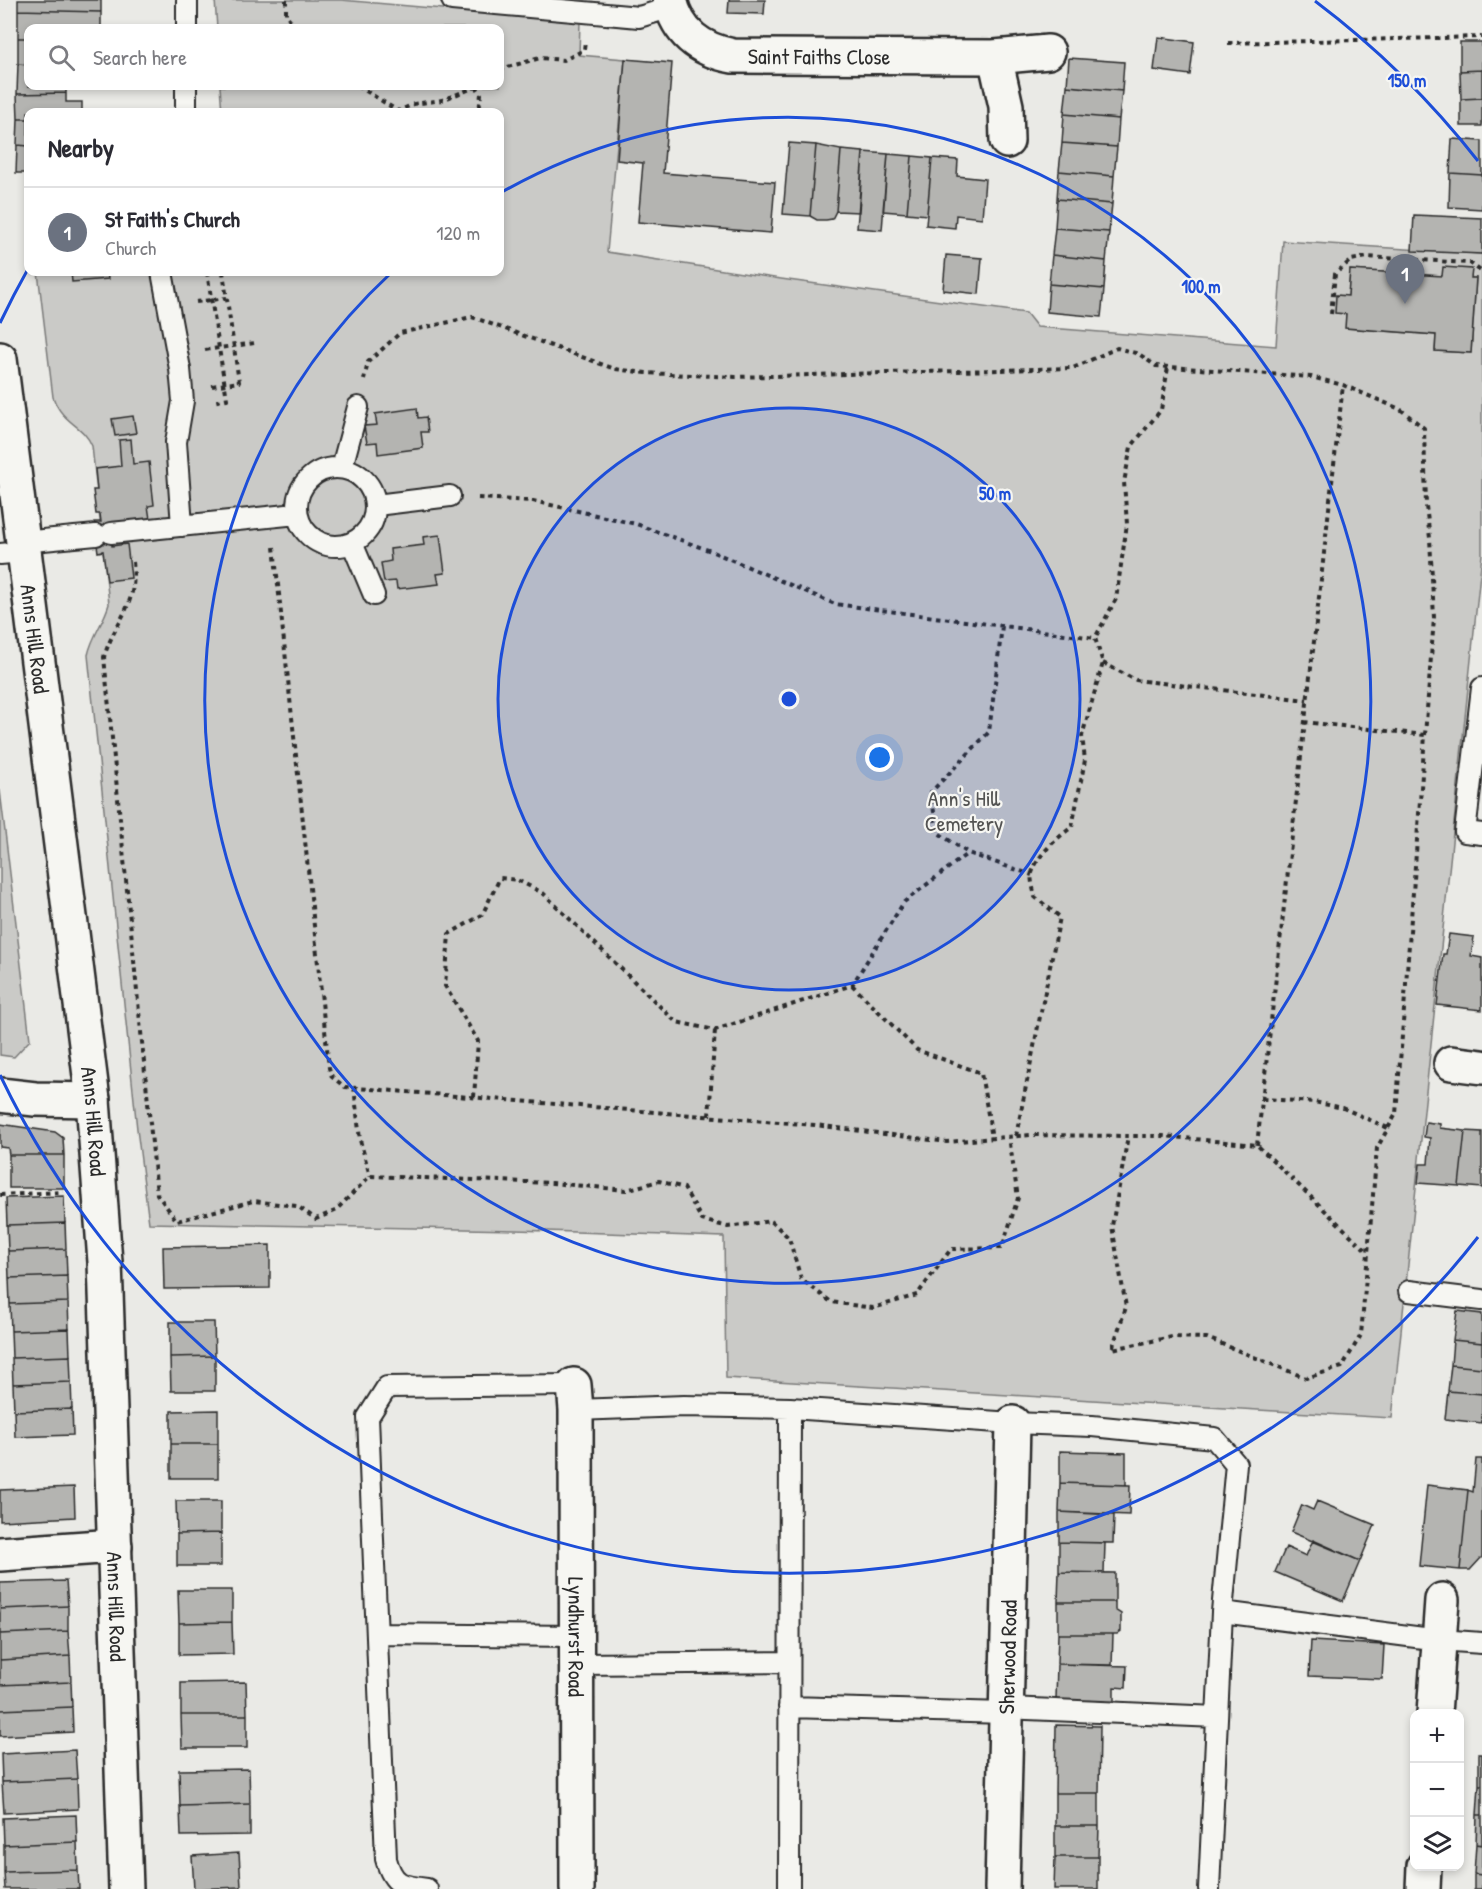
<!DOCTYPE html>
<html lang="en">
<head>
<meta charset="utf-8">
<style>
  :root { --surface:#fff; --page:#f7f7f7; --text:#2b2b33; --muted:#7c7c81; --line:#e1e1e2; --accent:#2b2b2b }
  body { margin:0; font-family:"Patrick Hand",sans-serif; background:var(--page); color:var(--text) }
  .controls { position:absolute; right:18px; bottom:18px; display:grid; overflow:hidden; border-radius:12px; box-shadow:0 3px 9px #0003 }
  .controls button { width:54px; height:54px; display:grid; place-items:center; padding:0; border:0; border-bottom:2px solid var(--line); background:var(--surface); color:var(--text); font:30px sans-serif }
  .you { position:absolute; left:880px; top:758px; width:21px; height:21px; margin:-15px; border:4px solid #fff; border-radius:50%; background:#1a73e8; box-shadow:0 0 0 9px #1a73e833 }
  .badge { display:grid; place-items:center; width:39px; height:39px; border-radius:50%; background:var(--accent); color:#fff; font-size:20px; font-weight:700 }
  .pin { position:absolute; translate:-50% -50px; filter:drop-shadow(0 2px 3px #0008) }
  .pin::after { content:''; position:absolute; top:32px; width:21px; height:18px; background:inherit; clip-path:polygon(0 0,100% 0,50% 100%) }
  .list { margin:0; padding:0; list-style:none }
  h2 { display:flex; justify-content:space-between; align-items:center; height:78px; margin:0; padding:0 24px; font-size:26px }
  h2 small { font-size:20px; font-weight:400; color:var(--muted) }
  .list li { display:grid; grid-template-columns:39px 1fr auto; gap:18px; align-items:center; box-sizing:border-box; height:90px; padding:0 24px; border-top:2px solid var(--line) }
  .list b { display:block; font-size:22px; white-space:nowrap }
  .list p { margin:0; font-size:20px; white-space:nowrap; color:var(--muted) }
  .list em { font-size:20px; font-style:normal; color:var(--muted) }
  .icon { flex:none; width:33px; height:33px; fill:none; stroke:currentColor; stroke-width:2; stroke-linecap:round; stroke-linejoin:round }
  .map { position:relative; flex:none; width:1482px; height:1889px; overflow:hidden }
  .search { position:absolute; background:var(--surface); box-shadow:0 3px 9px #0003; left:24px; top:24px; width:480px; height:66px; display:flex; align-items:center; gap:15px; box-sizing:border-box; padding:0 21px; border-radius:12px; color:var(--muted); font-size:22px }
  .panel { position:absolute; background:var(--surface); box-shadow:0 3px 9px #0003; left:24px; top:108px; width:480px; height:168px; border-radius:12px }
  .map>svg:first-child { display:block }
</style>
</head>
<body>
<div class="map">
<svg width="1482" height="1889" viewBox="0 0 1482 1889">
  <rect width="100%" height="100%" fill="#eaeae6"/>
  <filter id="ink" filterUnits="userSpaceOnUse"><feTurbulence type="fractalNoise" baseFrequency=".0167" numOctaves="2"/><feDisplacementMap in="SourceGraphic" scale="12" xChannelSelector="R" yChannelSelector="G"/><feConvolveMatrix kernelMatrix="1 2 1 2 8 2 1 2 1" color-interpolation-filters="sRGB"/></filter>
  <g filter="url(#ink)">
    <path fill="#cacac7" stroke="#7a7a79" stroke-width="1.5" fill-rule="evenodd" d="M215 0H341L580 21 579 55 625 59 607 252 781 279 1026 313 1037 327 1276 346 1283 241 1482 254V554L1392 1418 726 1378 724 1237 516 1230 149 1223 137 1129 88 655C92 636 104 622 109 604L92 446C82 423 63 425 53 397L38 272H500V112H222L220 86H500V28H217ZM1402 265H1410V274L1476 278 1471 353 1435 351 1436 335 1346 328V314L1336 295 1348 296 1350 270 1400 273Z
      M0 790 30 1040 14 1057 0 1055Z"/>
    <path fill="#b4b4b1" stroke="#2b2b2b" stroke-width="1.5" d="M18 0H101V12L18 10Z
      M729 0H765L764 14 728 13Z
      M18 10 101 12V28H28V38H18Z
      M1158 37 1194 42 1190 75 1154 70Z
      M18 38H28V65L18 64Z
      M1460 42H1482V70L1460 71Z
      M1069 58 1124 62 1122 91 1067 86Z
      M625 59 672 63 663 173 775 182 771 233 638 222 643 163 617 160Z
      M18 64 28 65V86H66V93L17 94Z
      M1482 70V98L1461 99 1460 71Z
      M1067 86 1122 91 1119 119 1064 114Z
      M66 93V102H82V112H28V119H18L17 94Z
      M1482 98V126H1461V99Z
      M1064 114 1119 119 1117 147 1062 143Z
      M18 119H28V146L17 145Z
      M1452 139 1482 141V175L1450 173Z
      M789 143 816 145 810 216 783 214Z
      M1062 143 1117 147 1114 176 1059 171Z
      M17 145 28 146V173H16Z
      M816 145 841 150 836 211 832 219 826 220H817L810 216Z
      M841 150 863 152 859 212 836 211Z
      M863 152 888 154 882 230 857 228Z
      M888 154 912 156 907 213 883 211Z
      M912 156 932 158 927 215 907 213Z
      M932 158 958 160 957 176 985 179 982 218 956 215 955 228 926 225Z
      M1059 171 1114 176 1112 204 1057 199Z
      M1450 173 1482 175V209L1449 207Z
      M1057 199 1112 204 1109 232 1055 228Z
      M1414 215 1482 218V254L1412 251Z
      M1055 228 1109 232 1106 261 1052 255Z
      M946 255 982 258 979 294 943 290Z
      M1052 255 1106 261 1104 289 1049 284Z
      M1401 265H1410V274L1442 276 1443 267 1472 269 1471 278H1476L1471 353 1435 351 1436 335 1345 328 1346 314 1335 313 1336 295 1348 296 1350 270 1400 273Z
      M71 272H107L108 279 72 282Z
      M1049 284 1104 289 1101 317 1047 312Z
      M417 408 418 418 426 417 428 432H421L423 448 378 454 377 442 367 443 364 426 377 425 375 414Z
      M133 416 136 433 115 436 112 419Z
      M131 439 133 464 149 462 154 505 148 506 150 519 110 524 112 546 127 544 131 578 107 581 103 551 98 552 94 522H101L100 514H96L93 490H97L95 469 121 466 119 440Z
      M440 535 445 573 437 574 439 584 397 589 396 581 384 582 381 563 391 561 390 549 424 545 423 537Z
      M1449 934 1474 937 1471 956 1482 958V1010L1437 1005 1443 954H1446Z
      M1426 1122 1440 1124V1128L1465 1131 1459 1186 1418 1183 1420 1164H1428L1430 1138 1424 1137Z
      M0 1124 55 1132 63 1138 64 1155H9L8 1148 0 1147Z
      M1465 1131 1482 1132V1188L1459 1186Z
      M9 1155H64V1188H9Z
      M64 1196 65 1223 7 1225 6 1198Z
      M65 1223 66 1249 8 1251 7 1225Z
      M270 1245V1288L164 1289 163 1247Z
      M66 1249 67 1276 9 1278 8 1251Z
      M67 1276 68 1302 10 1304 9 1278Z
      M68 1302 69 1329 11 1331 10 1304Z
      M1457 1311 1482 1314V1343L1453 1340Z
      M170 1322H214L215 1356 170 1357Z
      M69 1329 70 1356 12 1358 11 1331Z
      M1453 1340 1482 1343V1368L1451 1365Z
      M70 1356 71 1382 13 1384 12 1358Z
      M215 1356V1391H171L170 1357Z
      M1451 1365 1482 1368V1394L1448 1391Z
      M71 1382 72 1409 14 1411 13 1384Z
      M1448 1391 1482 1394V1423L1445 1419Z
      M72 1409 73 1435 15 1437 14 1411Z
      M218 1410V1444H171V1411Z
      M171 1444H218V1478H171Z
      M1060 1451 1126 1453V1485L1060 1483Z
      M1476 1459H1482V1557L1470 1570H1460L1468 1490 1473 1492Z
      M1060 1483 1130 1485 1129 1515 1059 1512Z
      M1427 1485 1468 1490 1460 1570 1419 1566Z
      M74 1487 75 1517 0 1521V1490Z
      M176 1501H221V1533L177 1534Z
      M1317 1501 1375 1525 1360 1561 1291 1532 1302 1505 1313 1510Z
      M1059 1512 1114 1515 1113 1543 1059 1542Z
      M221 1533V1566H177V1534Z
      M1313 1540 1360 1561 1343 1601 1275 1572 1286 1547 1306 1556Z
      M1059 1542 1105 1543 1104 1573 1059 1572Z
      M1059 1572 1115 1573V1602H1058Z
      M66 1581 68 1606 0 1609V1583Z
      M178 1590H232V1622L179 1623Z
      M1058 1602H1115V1610L1121 1614V1631L1117 1634H1058Z
      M68 1606V1631L0 1634V1609Z
      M232 1622 233 1654 179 1655V1623Z
      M68 1631 70 1656 0 1660V1634Z
      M1058 1634H1113L1112 1665 1057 1664Z
      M1311 1641 1384 1645 1382 1679 1309 1676Z
      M70 1656 71 1682 0 1685V1660Z
      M1057 1664 1127 1666 1126 1688 1114 1687V1702L1056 1700Z
      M71 1682 72 1707 0 1710V1685Z
      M246 1682 247 1715H181V1683Z
      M72 1707 73 1732 0 1736V1710Z
      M181 1715H247V1748H182Z
      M1056 1725 1100 1726 1099 1793H1055Z
      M75 1750 77 1779 2 1782 1 1754Z
      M1479 1754H1482V1785H1479Z
      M249 1769 250 1804 180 1806 179 1770Z
      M77 1779 78 1809 4 1813 2 1782Z
      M1479 1785H1482V1815H1477Z
      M1055 1793H1099V1826H1055Z
      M250 1804V1835L181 1836 180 1806Z
      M76 1815 77 1842 4 1845 3 1818Z
      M1477 1815H1482V1845L1476 1844Z
      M1055 1826H1099L1098 1857H1055Z
      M77 1842 78 1870 4 1872V1845Z
      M1476 1844 1482 1845V1875L1474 1874Z
      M239 1853 241 1887 194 1889 192 1856Z
      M1055 1857H1098V1889H1054Z
      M78 1870 79 1889H5L4 1872Z
      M1474 1874 1482 1875V1889H1474Z"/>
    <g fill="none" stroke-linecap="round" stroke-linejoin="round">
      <g stroke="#2b2b2b" stroke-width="24">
        <path id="service" d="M452 0 639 17 672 7
          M187 28V0
          M186 112V86
          M162 272 180 369 183 401 176 442 182 526
          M342 467 358 407
          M297 507a39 39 0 1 1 78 0a39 39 0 1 1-78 0Z
          M376 505 450 496
          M111 533 297 514
          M22 542 96 535
          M352 543 374 595
          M0 554 23 552
          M1482 688 1465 832 1482 834
          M1409 1291 1482 1300
          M576 1410 684 1406 790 1408 1013 1423 1092 1426 1214 1438 1236 1464 1222 1612 1209 1889
          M1222 1612 1439 1640 1482 1643
          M377 1634 577 1636
          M577 1664 789 1662
          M789 1707 1006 1713
          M1006 1708 1217 1717
          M427 1889C402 1886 393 1885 386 1859L368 1417 387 1387 574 1385
          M789 1889 790 1408"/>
      </g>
      <g stroke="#2b2b2b" stroke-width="38">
        <g id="minor">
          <path id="s1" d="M670 0C678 33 700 50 733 56L995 57 1048 52"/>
          <path d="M995 57 1006 106 1007 141"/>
          <path d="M1451 1063 1482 1067"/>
          <path d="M0 1095 35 1099 93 1100"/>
          <path id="s2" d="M574 1385 576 1410 577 1889"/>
          <path d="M0 1554 115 1546"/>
          <path d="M1434 1714 1442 1600"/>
          <path id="s3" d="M1002 1889 1013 1423"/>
          <path d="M1423 1889 1424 1866"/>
        </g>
      </g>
      <g stroke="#2b2b2b" stroke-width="38">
        <g id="tertiary">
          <path id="s4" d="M0 359 93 1100 105 1262 126 1889"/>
        </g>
      </g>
      <path stroke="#2b2b2b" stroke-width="4" stroke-dasharray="4.5 4.5" stroke-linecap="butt" d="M286 0V15L297 28
        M1228 43 1482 37
        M500 71 504 68 540 58 564 60 584 50 585 41
        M358 86 398 111 414 104 442 100 478 86
        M476 86 481 94 479 112
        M207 272 227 399 213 402
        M196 302 227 298
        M1331 314 1335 274 1351 260 1367 257 1470 263 1482 272
        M205 350 255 343
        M364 380 368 362 400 333 472 317 615 369 646 373 735 377 1073 368 1117 348 1139 354 1156 366 1311 377 1343 385 1400 409 1424 428 1426 506 1430 538 1434 618 1396 1114 1377 1148 1361 1335 1342 1367 1306 1378 1207 1338 1172 1337 1112 1349 1126 1307 1112 1226 1128 1136
        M212 386 239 382 223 272
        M478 498 533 501 636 524 711 551 835 604 1095 638
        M274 547 329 1068 332 1077 345 1087 815 1125 947 1142 1030 1135 1128 1136H1163L1257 1145 1368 1252
        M133 562C138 607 116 618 104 657L157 1194 177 1221 253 1201 297 1206 316 1219 335 1211 370 1176 552 1183 626 1190 659 1181 684 1188 702 1220 728 1227 771 1221 789 1238 801 1279 831 1302 873 1308 917 1295 951 1249 1002 1248 1018 1198 1009 1137
        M1002 626 989 732 931 792 937 832 968 853 1032 875
        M1103 663 1136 680 1307 700
        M1304 722 1425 735
        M852 985 917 1050 981 1073 992 1138
        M354 1087 360 1140 370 1176
        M474 1097 478 1041 445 986 449 934 482 915 500 878 517 880 543 893 676 1022 715 1030 852 985 904 902 968 853
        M1262 1099 1314 1102 1343 1108 1388 1128
        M709 1116 715 1030
        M1016 1136 1060 917 1035 897C1034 890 1030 880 1032 873 1038 854 1057 838 1072 827L1085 760 1082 736 1103 663 1095 638 1116 599 1127 524 1124 482 1131 447 1161 410 1168 367
        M1257 1145 1343 385
        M0 1195 63 1192"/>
      <use href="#service" stroke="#f6f6f2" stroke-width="20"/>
      <use href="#minor" stroke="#f6f6f2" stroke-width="33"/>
      <use href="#tertiary" stroke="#f6f6f2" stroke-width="33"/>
    </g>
  </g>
  <circle cx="789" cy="699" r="291" fill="#1d4ed8" fill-opacity=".12"/>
  <g fill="none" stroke="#1d4ed8" stroke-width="3">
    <circle cx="789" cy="699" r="291"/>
    <path d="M502 192A583 583 0 1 1 391 273"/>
    <path d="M1478 1237A874 874 0 0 1 0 1075M0 323A874 874 0 0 1 28 269M1315 1A874 874 0 0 1 1478 161"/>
  </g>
  <g text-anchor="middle" stroke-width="4.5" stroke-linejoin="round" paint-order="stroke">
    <g font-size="22" fill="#2b2b2b" stroke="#f6f6f2">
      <text dy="8" stroke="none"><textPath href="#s1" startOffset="176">Saint Faiths Close</textPath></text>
      <text dy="8" stroke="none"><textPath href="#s4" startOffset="282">Anns Hill Road</textPath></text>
      <text dy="8" stroke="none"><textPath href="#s4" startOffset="768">Anns Hill Road</textPath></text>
      <text dy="8" stroke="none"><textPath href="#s4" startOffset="1254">Anns Hill Road</textPath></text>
      <text dy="8" stroke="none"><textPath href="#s2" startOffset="252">Lyndhurst Road</textPath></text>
      <text dy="8" stroke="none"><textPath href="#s3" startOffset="232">Sherwood Road</textPath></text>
    </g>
    <g font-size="22" fill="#535352" stroke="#f6f6f2">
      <text x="964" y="806">Ann's Hill<tspan x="964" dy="25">Cemetery</tspan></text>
    </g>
  </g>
  <circle cx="789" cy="699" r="9" fill="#1d4ed8" stroke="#f6f6f2" stroke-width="3"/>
  <g font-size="18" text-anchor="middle" font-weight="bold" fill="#1d4ed8" stroke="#f6f6f2" stroke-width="4.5" stroke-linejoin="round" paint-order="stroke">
    <text x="1407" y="87">150 m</text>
    <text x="1201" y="293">100 m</text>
    <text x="995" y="500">50 m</text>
  </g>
</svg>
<div class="controls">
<button>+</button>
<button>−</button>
<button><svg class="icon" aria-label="layers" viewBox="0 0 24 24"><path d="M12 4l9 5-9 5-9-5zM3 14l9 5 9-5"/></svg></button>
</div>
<div class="you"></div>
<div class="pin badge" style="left:1405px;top:304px;background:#6b7280">1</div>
<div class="search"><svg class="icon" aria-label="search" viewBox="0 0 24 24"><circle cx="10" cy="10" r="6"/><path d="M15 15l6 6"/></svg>Search here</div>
<section class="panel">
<h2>Nearby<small></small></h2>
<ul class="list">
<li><span class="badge" style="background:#6b7280">1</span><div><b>St Faith's Church</b><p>Church</p></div><em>120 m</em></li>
</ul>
</section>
</div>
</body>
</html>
